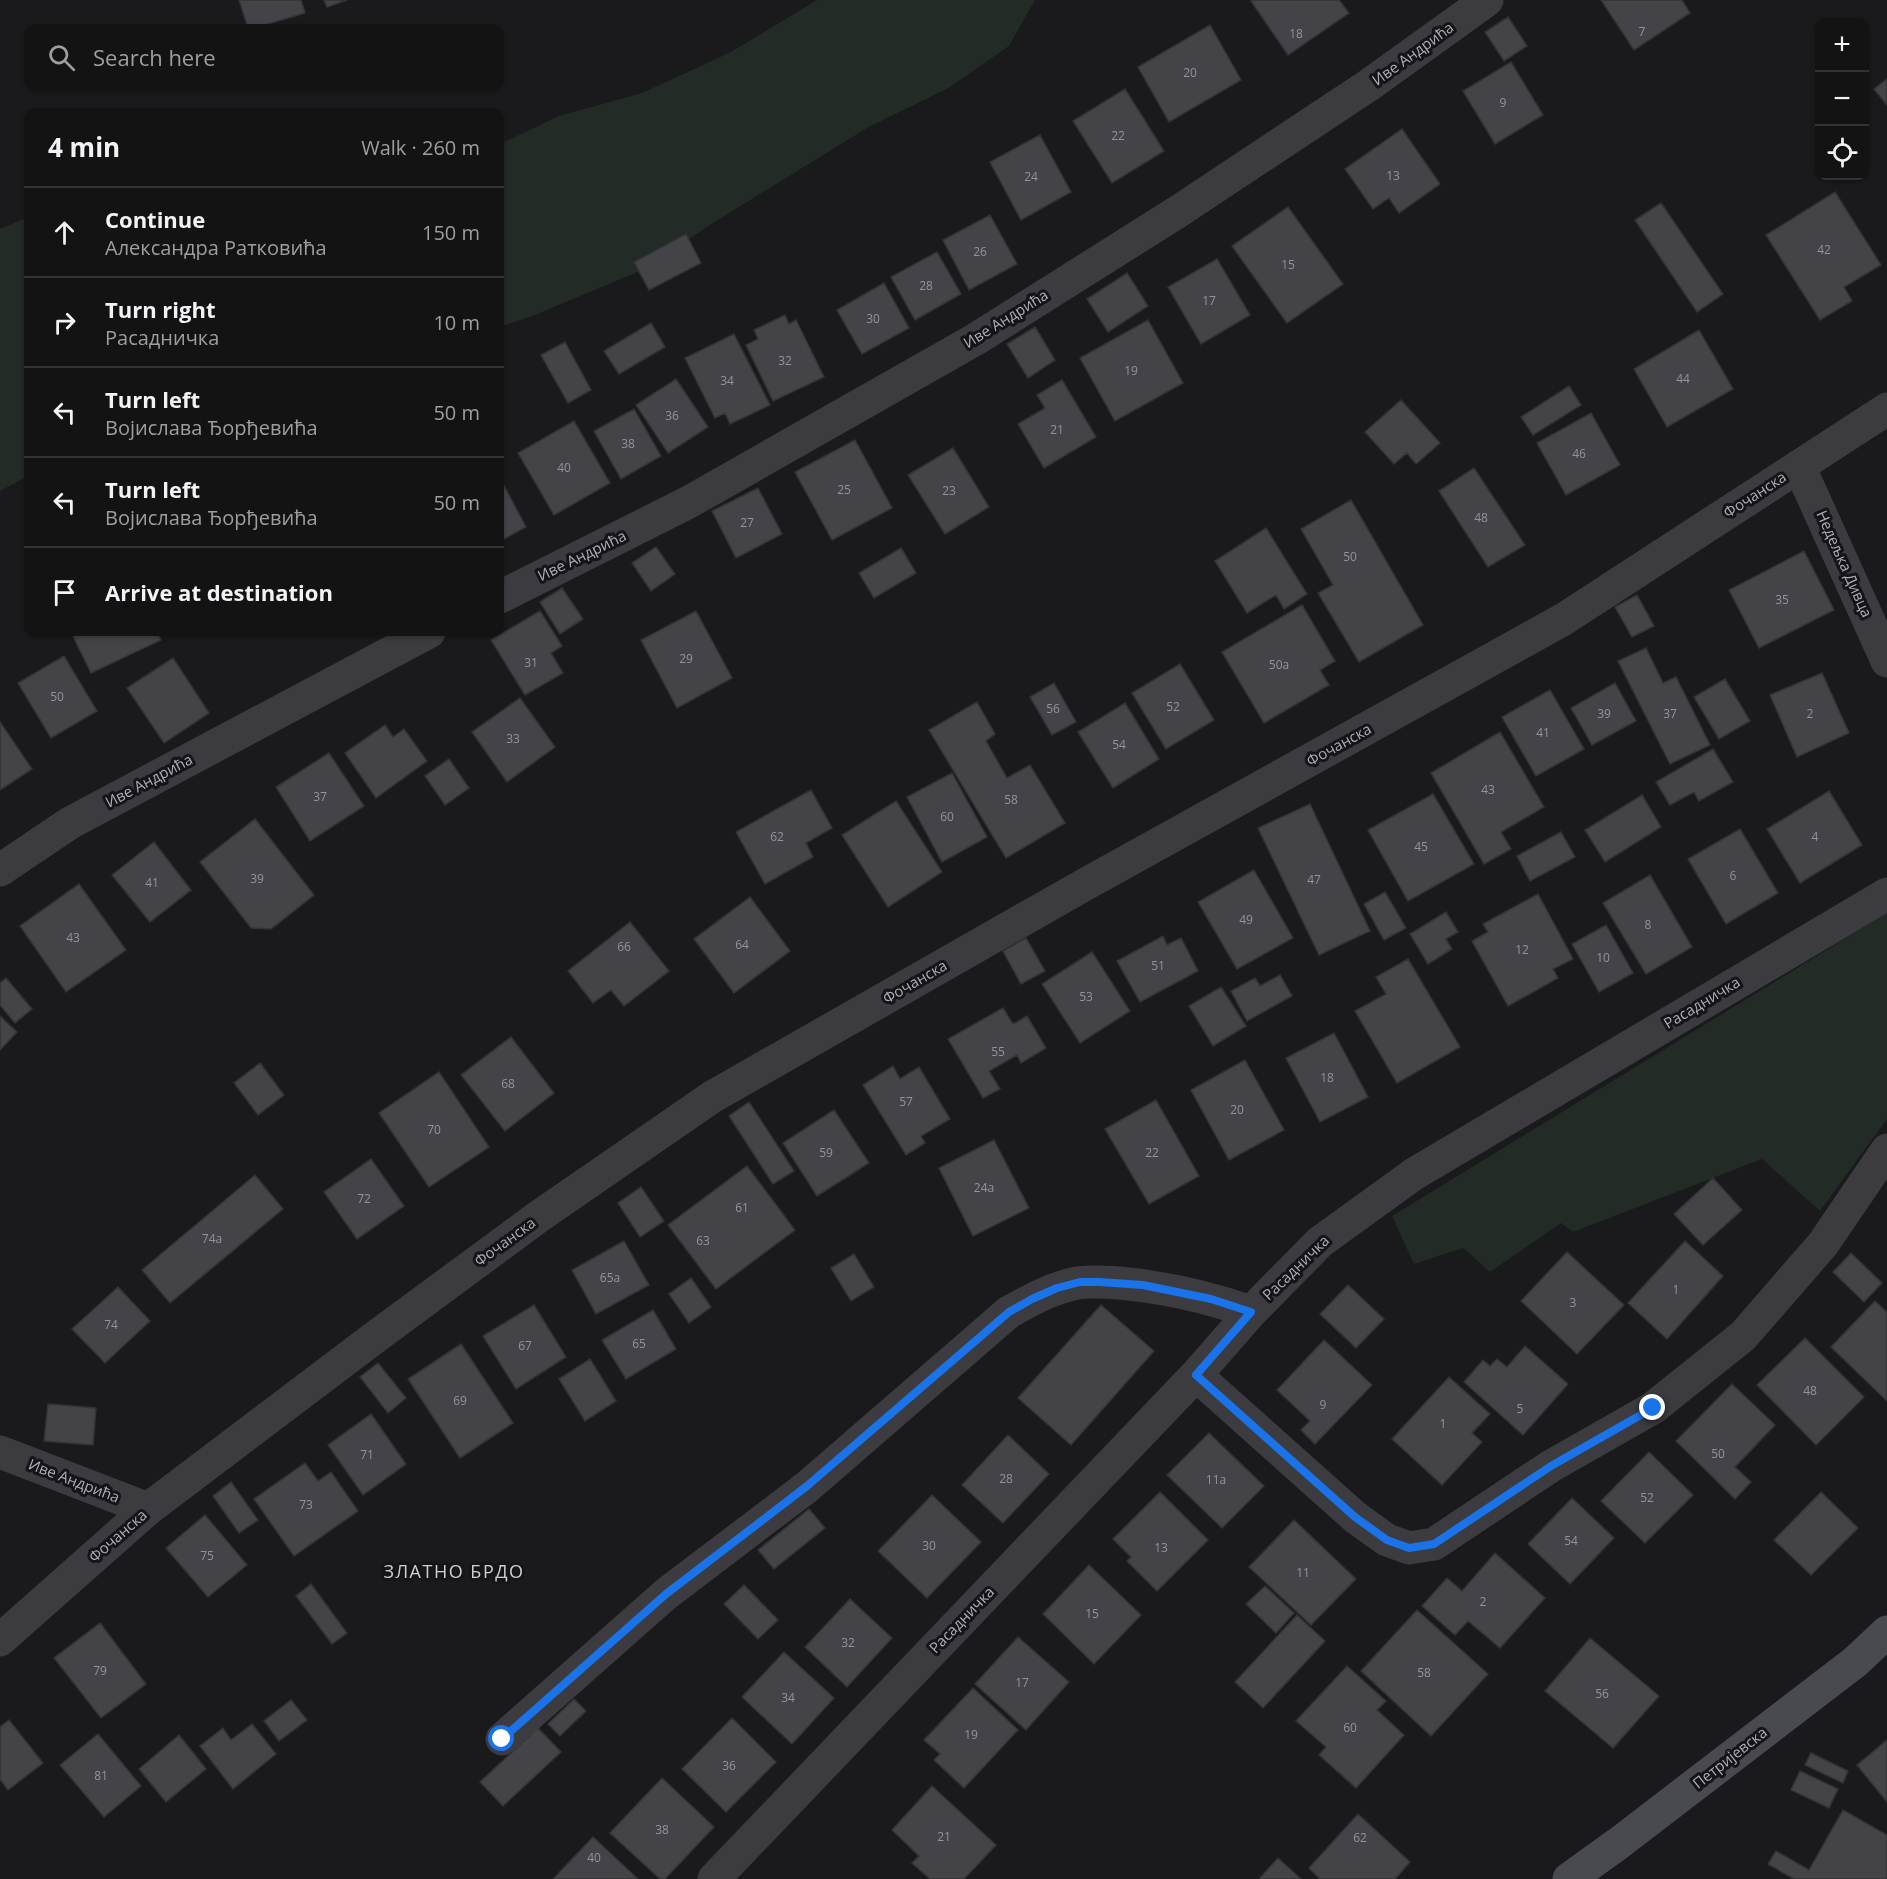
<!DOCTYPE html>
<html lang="en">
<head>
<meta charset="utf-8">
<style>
  :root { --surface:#141314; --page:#1d1c1d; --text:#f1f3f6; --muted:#9d9ea0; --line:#333234 }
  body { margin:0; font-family:"Open Sans",sans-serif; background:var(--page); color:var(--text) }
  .controls { position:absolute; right:18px; top:18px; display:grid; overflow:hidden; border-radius:12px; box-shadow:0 2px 4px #0004 }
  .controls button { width:54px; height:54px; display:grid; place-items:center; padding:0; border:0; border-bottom:2px solid var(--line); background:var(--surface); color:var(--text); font:30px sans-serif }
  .stop { position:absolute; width:18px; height:18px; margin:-14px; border:4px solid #1a73e8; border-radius:50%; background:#fff }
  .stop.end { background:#1a73e8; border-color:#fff; box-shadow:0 2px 6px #0008 }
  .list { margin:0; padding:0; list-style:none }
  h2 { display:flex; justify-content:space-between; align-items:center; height:78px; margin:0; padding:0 24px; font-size:26px }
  h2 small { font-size:20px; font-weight:400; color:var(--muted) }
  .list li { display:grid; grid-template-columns:39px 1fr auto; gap:18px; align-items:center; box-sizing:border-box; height:90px; padding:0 24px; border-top:2px solid var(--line) }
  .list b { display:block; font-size:22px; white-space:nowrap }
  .list p { margin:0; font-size:20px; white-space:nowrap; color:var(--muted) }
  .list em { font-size:20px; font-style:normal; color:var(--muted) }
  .icon { flex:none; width:33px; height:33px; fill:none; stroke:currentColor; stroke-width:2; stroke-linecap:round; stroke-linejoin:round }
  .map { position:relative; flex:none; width:1887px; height:1879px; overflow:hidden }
  .search { position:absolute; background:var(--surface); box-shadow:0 2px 4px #0004; left:24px; top:24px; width:480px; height:66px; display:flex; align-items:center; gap:15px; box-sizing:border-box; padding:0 21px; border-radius:12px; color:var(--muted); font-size:22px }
  .panel { position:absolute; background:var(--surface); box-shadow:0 2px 4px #0004; left:24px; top:108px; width:480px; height:528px; border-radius:12px }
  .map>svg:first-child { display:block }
</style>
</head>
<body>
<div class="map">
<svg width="1887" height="1879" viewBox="0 0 1887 1879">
  <rect width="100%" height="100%" fill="#1a191b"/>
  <path fill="#232b26" d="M817 0H1035L1009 46 950 87 867 128 713 223 642 270 530 317 500 327V144L559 116 642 93 731 52Z
    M28 217V476L0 491V229Z
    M1887 913V1119L1820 1211 1762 1159 1573 1232 1561 1223 1490 1272 1463 1248 1414 1264 1392 1216Z"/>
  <path fill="#444348" stroke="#343337" stroke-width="1.5" d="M239 0H301L305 13 254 28H248Z
    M324 0H347L327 7Z
    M1253 0H1339L1349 13 1288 55 1251 1Z
    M1601 0H1682L1690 13 1634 50Z
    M1508 17 1527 46 1504 61 1485 32Z
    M1210 25 1241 80 1169 122 1138 67Z
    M1511 62 1543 115 1495 144 1463 91Z
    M1887 79V105L1874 89Z
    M1125 89 1164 151 1112 183 1073 121Z
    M1402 129 1440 184 1399 213 1389 198 1373 209 1345 169Z
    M1040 135 1071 192 1021 220 990 162Z
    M1835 192 1881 265 1844 287 1852 301 1820 320 1766 235Z
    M1661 203 1723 294 1697 312 1635 220Z
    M1288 207 1343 284 1287 323 1232 246Z
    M990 215 1017 264 969 290 943 240Z
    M686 234 701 263 649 290 634 262Z
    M937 252 961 294 915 320 891 277Z
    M1217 259 1250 315 1201 344 1168 287Z
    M1127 273 1148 306 1108 332 1087 299Z
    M884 283 909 328 862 354 837 310Z
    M785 315 789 324 796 320 824 377 773 401 746 345 758 339 754 330Z
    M1148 320 1183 383 1115 421 1080 358Z
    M651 323 665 347 619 374 604 351Z
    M1035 327 1055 360 1028 378 1007 344Z
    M1699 330 1733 389 1667 427 1634 369Z
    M734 334 770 405 730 424 725 413 715 418 685 358Z
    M565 342 591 390 568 403 541 355Z
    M676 379 708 427 668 453 636 405Z
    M1062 380 1096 437 1044 468 1018 424 1045 408 1037 395Z
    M1569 386 1581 405 1533 435 1521 417Z
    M1401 400 1440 443 1416 464 1407 453 1394 464 1365 432Z
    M634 409 661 456 621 479 594 431Z
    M1591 413 1620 465 1566 495 1537 443Z
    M574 421 610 483 554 515 518 453Z
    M855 440 892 508 832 540 795 472Z
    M953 448 989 507 945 534 908 475Z
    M1474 468 1525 545 1488 567 1439 491Z
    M500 478 526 527 500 541Z
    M758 488 782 534 736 558 712 511Z
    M1351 500 1423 625 1359 662 1318 593 1333 585 1301 529Z
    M1266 528 1307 594 1284 609 1276 595 1247 613 1215 561Z
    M656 547 675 574 651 591 632 563Z
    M901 548 916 573 874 598 859 573Z
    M1804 551 1834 610 1759 648 1729 590Z
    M562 588 583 619 560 634 540 602Z
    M1637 595 1654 626 1632 637 1615 607Z
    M1302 605 1335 661 1320 670 1329 685 1264 723 1222 652Z
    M540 611 562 646 551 653 563 673 525 695 491 640Z
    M696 611 732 678 677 708 641 640Z
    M71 632H157L161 640 91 673Z
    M1646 648 1663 683 1676 677 1710 745 1670 764 1618 661Z
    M64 656 97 711 51 738 18 683Z
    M173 658 209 713 164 743 127 688Z
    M1180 664 1214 720 1166 749 1132 693Z
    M1822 673 1849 733 1797 757 1770 695Z
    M1725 679 1750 721 1719 739 1694 697Z
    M1054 683 1076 722 1052 735 1030 697Z
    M1615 683 1636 721 1592 745 1571 708Z
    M1550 690 1584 749 1536 776 1502 717Z
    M520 698 555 747 507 782 472 732Z
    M977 702 995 734 986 741 1007 778 1030 765 1065 823 1006 858 929 730Z
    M1125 703 1159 759 1113 788 1078 732Z
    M0 722 32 769 0 790Z
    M385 725 393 737 404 729 427 761 376 798 345 753Z
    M1500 732 1544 807 1501 832 1511 849 1484 864 1431 773Z
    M1713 749 1733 782 1699 801 1694 792 1670 805 1656 782Z
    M329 753 364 806 310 841 276 787Z
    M449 759 469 788 445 805 425 776Z
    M952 773 987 837 942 862 907 797Z
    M811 790 832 828 806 843 813 857 765 884 736 832Z
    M1829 791 1862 845 1800 883 1767 829Z
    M1433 794 1474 864 1408 901 1368 830Z
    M1642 795 1661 827 1605 862 1585 830Z
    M896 801 942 872 888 907 842 835Z
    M1310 804 1370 931 1319 955 1258 828Z
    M255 819 314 895 271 929 251 928 200 862Z
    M1740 829 1778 893 1726 924 1688 859Z
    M1561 832 1575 857 1530 881 1517 856Z
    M154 842 191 890 150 922 112 875Z
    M1254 870 1293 938 1237 969 1198 902Z
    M1650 875 1692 947 1646 974 1603 903Z
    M79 884 126 950 66 992 20 926Z
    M1385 892 1406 928 1384 940 1364 904Z
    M1538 894 1573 959 1553 969 1558 978 1508 1006 1472 941 1488 932 1483 924Z
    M750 897 790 951 734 993 694 939Z
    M1446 912 1458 932 1446 939 1452 949 1428 964 1410 934Z
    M630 922 669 971 624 1006 611 990 593 1003 568 971Z
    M1606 925 1633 973 1599 992 1572 944Z
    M1163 936 1167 945 1181 938 1198 971 1140 1002 1117 961Z
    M1026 938 1045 971 1021 984 1003 951Z
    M1092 952 1130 1011 1080 1043 1042 984Z
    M1408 959 1460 1047 1397 1083 1355 1011 1386 994 1376 977Z
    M1280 975 1292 996 1247 1021 1231 991 1255 978 1260 986Z
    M6 978 32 1009 15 1023 0 1005V983Z
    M1221 987 1246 1026 1213 1046 1189 1006Z
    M1003 1008 1013 1024 1027 1016 1046 1048 1021 1063 1017 1055 989 1071 1000 1089 983 1098 948 1039Z
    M0 1016 17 1032 0 1050Z
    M1334 1033 1368 1097 1320 1122 1286 1058Z
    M511 1037 554 1093 505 1131 461 1075Z
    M1245 1060 1284 1130 1229 1160 1191 1090Z
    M260 1063 284 1095 258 1115 234 1083Z
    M893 1066 900 1079 919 1067 950 1119 921 1136 925 1143 906 1155 863 1085Z
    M439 1072 489 1147 429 1187 379 1113Z
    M1156 1100 1199 1176 1149 1204 1105 1129Z
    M749 1102 794 1171 773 1184 729 1116Z
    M834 1110 869 1163 817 1196 783 1143Z
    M994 1140 1029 1208 973 1236 939 1168Z
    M371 1159 404 1206 357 1239 324 1192Z
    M747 1166 795 1230 716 1289 668 1225Z
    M255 1175 283 1209 170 1303 142 1270Z
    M1713 1178 1742 1210 1703 1245 1674 1214Z
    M641 1187 664 1221 640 1237 618 1203Z
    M624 1241 649 1285 596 1314 572 1270Z
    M1685 1241 1723 1276 1667 1339 1628 1303Z
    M1567 1252 1624 1305 1577 1354 1521 1301Z
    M1851 1253 1882 1283 1864 1302 1833 1272Z
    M854 1254 874 1287 851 1301 831 1268Z
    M691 1278 711 1307 689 1323 669 1294Z
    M1348 1285 1384 1319 1356 1348 1320 1314Z
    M118 1287 150 1321 105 1363 72 1329Z
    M1875 1301 1887 1312V1401L1831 1347Z
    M534 1305 566 1357 516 1389 483 1336Z
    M1101 1305 1154 1351 1071 1445 1018 1398Z
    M653 1310 676 1349 626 1379 602 1340Z
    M1805 1338 1864 1397 1816 1445 1757 1385Z
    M1324 1340 1372 1385 1315 1444 1301 1430 1310 1421 1277 1390Z
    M461 1344 513 1423 460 1458 408 1379Z
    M1525 1346 1568 1384 1523 1435 1464 1382 1483 1360 1490 1366 1497 1359 1507 1367Z
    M590 1359 616 1401 585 1421 559 1379Z
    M378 1363 406 1398 388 1413 360 1377Z
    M1449 1377 1490 1414 1472 1433 1482 1442 1442 1485 1392 1439Z
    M1732 1384 1775 1425 1735 1467 1751 1482 1735 1499 1676 1441Z
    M48 1404 96 1408 93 1445 44 1441Z
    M371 1414 406 1464 363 1495 328 1445Z
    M1209 1433 1264 1486 1222 1528 1167 1475Z
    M1008 1435 1049 1474 1003 1523 962 1485Z
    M1649 1452 1693 1495 1645 1543 1601 1501Z
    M305 1463 318 1481 331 1472 358 1511 294 1556 254 1499Z
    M231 1482 258 1520 239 1533 213 1496Z
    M1160 1492 1208 1540 1157 1591 1127 1561 1131 1557 1113 1539Z
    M1821 1492 1858 1528 1811 1575 1774 1540Z
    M932 1495 981 1542 927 1598 878 1551Z
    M1572 1498 1614 1538 1570 1584 1528 1544Z
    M809 1509 825 1528 774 1569 758 1550Z
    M205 1515 247 1565 208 1597 166 1548Z
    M1294 1520 1356 1579 1311 1625 1249 1567Z
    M1495 1553 1545 1598 1500 1648 1468 1621 1455 1635 1422 1606 1447 1578 1462 1591Z
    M1089 1565 1141 1615 1094 1664 1043 1614Z
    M311 1584 347 1633 332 1644 296 1596Z
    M744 1585 778 1620 758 1639 724 1604Z
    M1265 1586 1294 1613 1276 1633 1246 1604Z
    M850 1599 892 1638 847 1687 805 1647Z
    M1417 1610 1488 1674 1431 1736 1361 1671Z
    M1297 1615 1325 1641 1263 1708 1235 1682Z
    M100 1623 146 1684 101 1718 54 1658Z
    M1018 1637 1069 1682 1026 1730 975 1684Z
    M1590 1638 1659 1696 1613 1748 1545 1691Z
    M784 1652 834 1698 792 1744 742 1697Z
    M1347 1666 1386 1701 1377 1710 1404 1735 1356 1788 1319 1755 1326 1747 1296 1721Z
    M973 1688 1018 1730 964 1788 934 1760 940 1754 924 1740Z
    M574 1699 586 1711 560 1736 548 1724Z
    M291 1700 307 1720 279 1741 264 1721Z
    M732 1718 776 1762 726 1812 682 1769Z
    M9 1720 43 1763 8 1790 0 1779V1727Z
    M252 1724 276 1754 233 1789 200 1746 223 1728 231 1740Z
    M538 1728 561 1752 503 1806 480 1782Z
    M98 1734 141 1786 104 1817 60 1765Z
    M179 1735 206 1769 166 1802 139 1769Z
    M1887 1740V1802L1857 1765Z
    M1811 1753 1848 1771 1843 1783 1805 1765Z
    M1800 1771 1838 1789 1829 1808 1791 1790Z
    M662 1778 714 1827 665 1879H660L610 1833Z
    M932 1786 996 1845 964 1879H930L912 1863 919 1856 892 1830Z
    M1843 1810 1887 1835V1879H1794L1768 1864 1776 1851 1809 1870Z
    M1358 1814 1410 1862 1395 1879H1320L1309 1868Z
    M593 1837 638 1879H553Z
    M1278 1858 1301 1879H1259Z"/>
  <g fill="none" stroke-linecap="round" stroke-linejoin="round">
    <path stroke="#3b3b40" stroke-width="33" d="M1799 466 1887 661
      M500 597 689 502 976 339 1179 211 1369 85 1487 0
      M0 870 70 823 429 632
      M1196 1375 1355 1517 1387 1540 1409 1548 1434 1544 1551 1466 1653 1408 1743 1336 1823 1244 1887 1150
      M0 1452 148 1509
      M0 1640 148 1509 374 1338 538 1217 712 1097 1084 885 1564 619 1887 409
      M502 1739 666 1594 807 1487 1009 1312C1031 1300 1052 1288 1077 1283 1091 1281 1105 1282 1119 1283 1164 1287 1208 1297 1251 1312
      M714 1879 1196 1375 1251 1312 1320 1242 1414 1174 1887 894"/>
    <path stroke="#494950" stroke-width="33" d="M1569 1879 1619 1843 1855 1662 1887 1632"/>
  </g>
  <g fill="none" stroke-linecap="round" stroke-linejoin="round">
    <path stroke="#1a73e8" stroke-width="8" d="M502 1739 666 1594 807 1486 1009 1312 1032 1299 1057 1288 1080 1282H1099L1143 1285 1211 1299 1251 1312 1196 1375 1355 1517 1387 1540 1409 1548 1434 1544 1551 1466 1653 1408"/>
  </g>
  <g text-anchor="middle" stroke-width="6" stroke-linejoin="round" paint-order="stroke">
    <g font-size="12" fill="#92939e">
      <text x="1642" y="36">7</text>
      <text x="1296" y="38">18</text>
      <text x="1190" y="77">20</text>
      <text x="1503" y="107">9</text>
      <text x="1118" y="140">22</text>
      <text x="1393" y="180">13</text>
      <text x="1031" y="181">24</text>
      <text x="1824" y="254">42</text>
      <text x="980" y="256">26</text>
      <text x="1288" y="269">15</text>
      <text x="926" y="290">28</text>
      <text x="1209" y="305">17</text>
      <text x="873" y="323">30</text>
      <text x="785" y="365">32</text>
      <text x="1131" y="375">19</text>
      <text x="1683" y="383">44</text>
      <text x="727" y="385">34</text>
      <text x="672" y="420">36</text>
      <text x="1057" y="434">21</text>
      <text x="628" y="448">38</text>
      <text x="1579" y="458">46</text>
      <text x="564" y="472">40</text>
      <text x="844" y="494">25</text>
      <text x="949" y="495">23</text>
      <text x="1481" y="522">48</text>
      <text x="747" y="527">27</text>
      <text x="1350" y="561">50</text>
      <text x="1782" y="604">35</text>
      <text x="686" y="663">29</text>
      <text x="531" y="667">31</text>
      <text x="1279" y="669">50a</text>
      <text x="57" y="701">50</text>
      <text x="1173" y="711">52</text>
      <text x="1053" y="713">56</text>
      <text x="1604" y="718">39</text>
      <text x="1670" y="718">37</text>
      <text x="1810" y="718">2</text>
      <text x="1543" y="737">41</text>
      <text x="513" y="743">33</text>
      <text x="1119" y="749">54</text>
      <text x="1488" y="794">43</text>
      <text x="320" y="801">37</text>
      <text x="1011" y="804">58</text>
      <text x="947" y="821">60</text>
      <text x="777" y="841">62</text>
      <text x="1815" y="841">4</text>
      <text x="1421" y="851">45</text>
      <text x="1733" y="880">6</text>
      <text x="257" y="883">39</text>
      <text x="1314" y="884">47</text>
      <text x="152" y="887">41</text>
      <text x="1246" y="924">49</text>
      <text x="1648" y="929">8</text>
      <text x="73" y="942">43</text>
      <text x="742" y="949">64</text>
      <text x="624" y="951">66</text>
      <text x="1522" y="954">12</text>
      <text x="1603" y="962">10</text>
      <text x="1158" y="970">51</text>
      <text x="1086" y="1001">53</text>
      <text x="998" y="1056">55</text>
      <text x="1327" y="1082">18</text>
      <text x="508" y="1088">68</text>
      <text x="906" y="1106">57</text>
      <text x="1237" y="1114">20</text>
      <text x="434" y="1134">70</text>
      <text x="826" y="1157">59</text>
      <text x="1152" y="1157">22</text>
      <text x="984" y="1192">24a</text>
      <text x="364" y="1203">72</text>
      <text x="742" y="1212">61</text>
      <text x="212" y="1243">74a</text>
      <text x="703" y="1245">63</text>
      <text x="610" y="1282">65a</text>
      <text x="1676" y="1294">1</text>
      <text x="1573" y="1307">3</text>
      <text x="111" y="1329">74</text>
      <text x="639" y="1348">65</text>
      <text x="525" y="1350">67</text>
      <text x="1810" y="1395">48</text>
      <text x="460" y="1405">69</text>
      <text x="1323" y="1409">9</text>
      <text x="1520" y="1413">5</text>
      <text x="1443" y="1428">1</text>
      <text x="1718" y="1458">50</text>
      <text x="367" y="1459">71</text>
      <text x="1006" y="1483">28</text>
      <text x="1216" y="1484">11a</text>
      <text x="1647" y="1502">52</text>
      <text x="306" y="1509">73</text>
      <text x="1571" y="1545">54</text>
      <text x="929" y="1550">30</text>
      <text x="1161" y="1552">13</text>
      <text x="207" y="1560">75</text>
      <text x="1303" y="1577">11</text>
      <text x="1483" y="1606">2</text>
      <text x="1092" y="1618">15</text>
      <text x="848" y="1647">32</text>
      <text x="100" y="1675">79</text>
      <text x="1424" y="1677">58</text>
      <text x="1022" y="1687">17</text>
      <text x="1602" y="1698">56</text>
      <text x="788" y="1702">34</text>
      <text x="1350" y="1732">60</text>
      <text x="971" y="1739">19</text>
      <text x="729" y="1770">36</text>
      <text x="101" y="1780">81</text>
      <text x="662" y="1834">38</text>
      <text x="944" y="1841">21</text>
      <text x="1360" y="1842">62</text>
      <text x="594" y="1862">40</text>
    </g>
    <g font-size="15" fill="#acaeba" stroke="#151417">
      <text transform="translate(1413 54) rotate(-36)" y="5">Иве Андрића</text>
      <text transform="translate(1006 319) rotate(-32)" y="5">Иве Андрића</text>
      <text transform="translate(1755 495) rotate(-33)" y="5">Фочанска</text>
      <text transform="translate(582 556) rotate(-26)" y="5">Иве Андрића</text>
      <text transform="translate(1844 564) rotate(66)" y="5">Недељка Дивца</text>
      <text transform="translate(1339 745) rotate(-29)" y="5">Фочанска</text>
      <text transform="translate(149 781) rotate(-28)" y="5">Иве Андрића</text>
      <text transform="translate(915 982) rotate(-30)" y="5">Фочанска</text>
      <text transform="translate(1702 1003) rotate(-31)" y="5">Расадничка</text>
      <text transform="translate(505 1242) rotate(-36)" y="5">Фочанска</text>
      <text transform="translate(1296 1268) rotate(-44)" y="5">Расадничка</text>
      <text transform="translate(74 1481) rotate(21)" y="5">Иве Андрића</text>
      <text transform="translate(118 1536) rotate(-41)" y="5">Фочанска</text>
      <text transform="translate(962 1620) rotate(-46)" y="5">Расадничка</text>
      <text transform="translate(1730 1758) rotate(-38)" y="5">Петријевска</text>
    </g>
    <g font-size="18" letter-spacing="1.5" fill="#cdced7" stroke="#151417">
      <text x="454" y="1578">ЗЛАТНО БРДО</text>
    </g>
  </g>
</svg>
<div class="controls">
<button>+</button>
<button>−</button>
<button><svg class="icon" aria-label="locate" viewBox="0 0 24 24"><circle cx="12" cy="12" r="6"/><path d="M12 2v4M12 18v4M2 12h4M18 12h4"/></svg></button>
</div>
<div class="stop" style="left:502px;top:1739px"></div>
<div class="stop end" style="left:1653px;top:1408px"></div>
<div class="search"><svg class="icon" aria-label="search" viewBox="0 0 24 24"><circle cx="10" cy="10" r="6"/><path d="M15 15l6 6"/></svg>Search here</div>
<section class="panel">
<h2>4 min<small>Walk · 260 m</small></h2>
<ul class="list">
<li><svg class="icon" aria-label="ahead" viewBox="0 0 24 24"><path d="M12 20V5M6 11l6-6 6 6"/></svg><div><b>Continue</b><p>Александра Ратковића</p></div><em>150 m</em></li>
<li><svg class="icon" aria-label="right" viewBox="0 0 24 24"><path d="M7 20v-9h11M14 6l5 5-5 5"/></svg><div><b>Turn right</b><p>Расадничка</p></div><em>10 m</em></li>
<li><svg class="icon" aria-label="left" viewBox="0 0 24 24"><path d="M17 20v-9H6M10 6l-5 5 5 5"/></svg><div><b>Turn left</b><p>Војислава Ђорђевића</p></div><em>50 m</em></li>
<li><svg class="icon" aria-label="left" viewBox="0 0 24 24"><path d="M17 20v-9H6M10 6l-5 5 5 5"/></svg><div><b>Turn left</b><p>Војислава Ђорђевића</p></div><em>50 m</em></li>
<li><svg class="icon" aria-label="arrive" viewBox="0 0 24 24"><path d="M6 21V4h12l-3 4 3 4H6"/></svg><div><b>Arrive at destination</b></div></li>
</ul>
</section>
</div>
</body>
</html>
